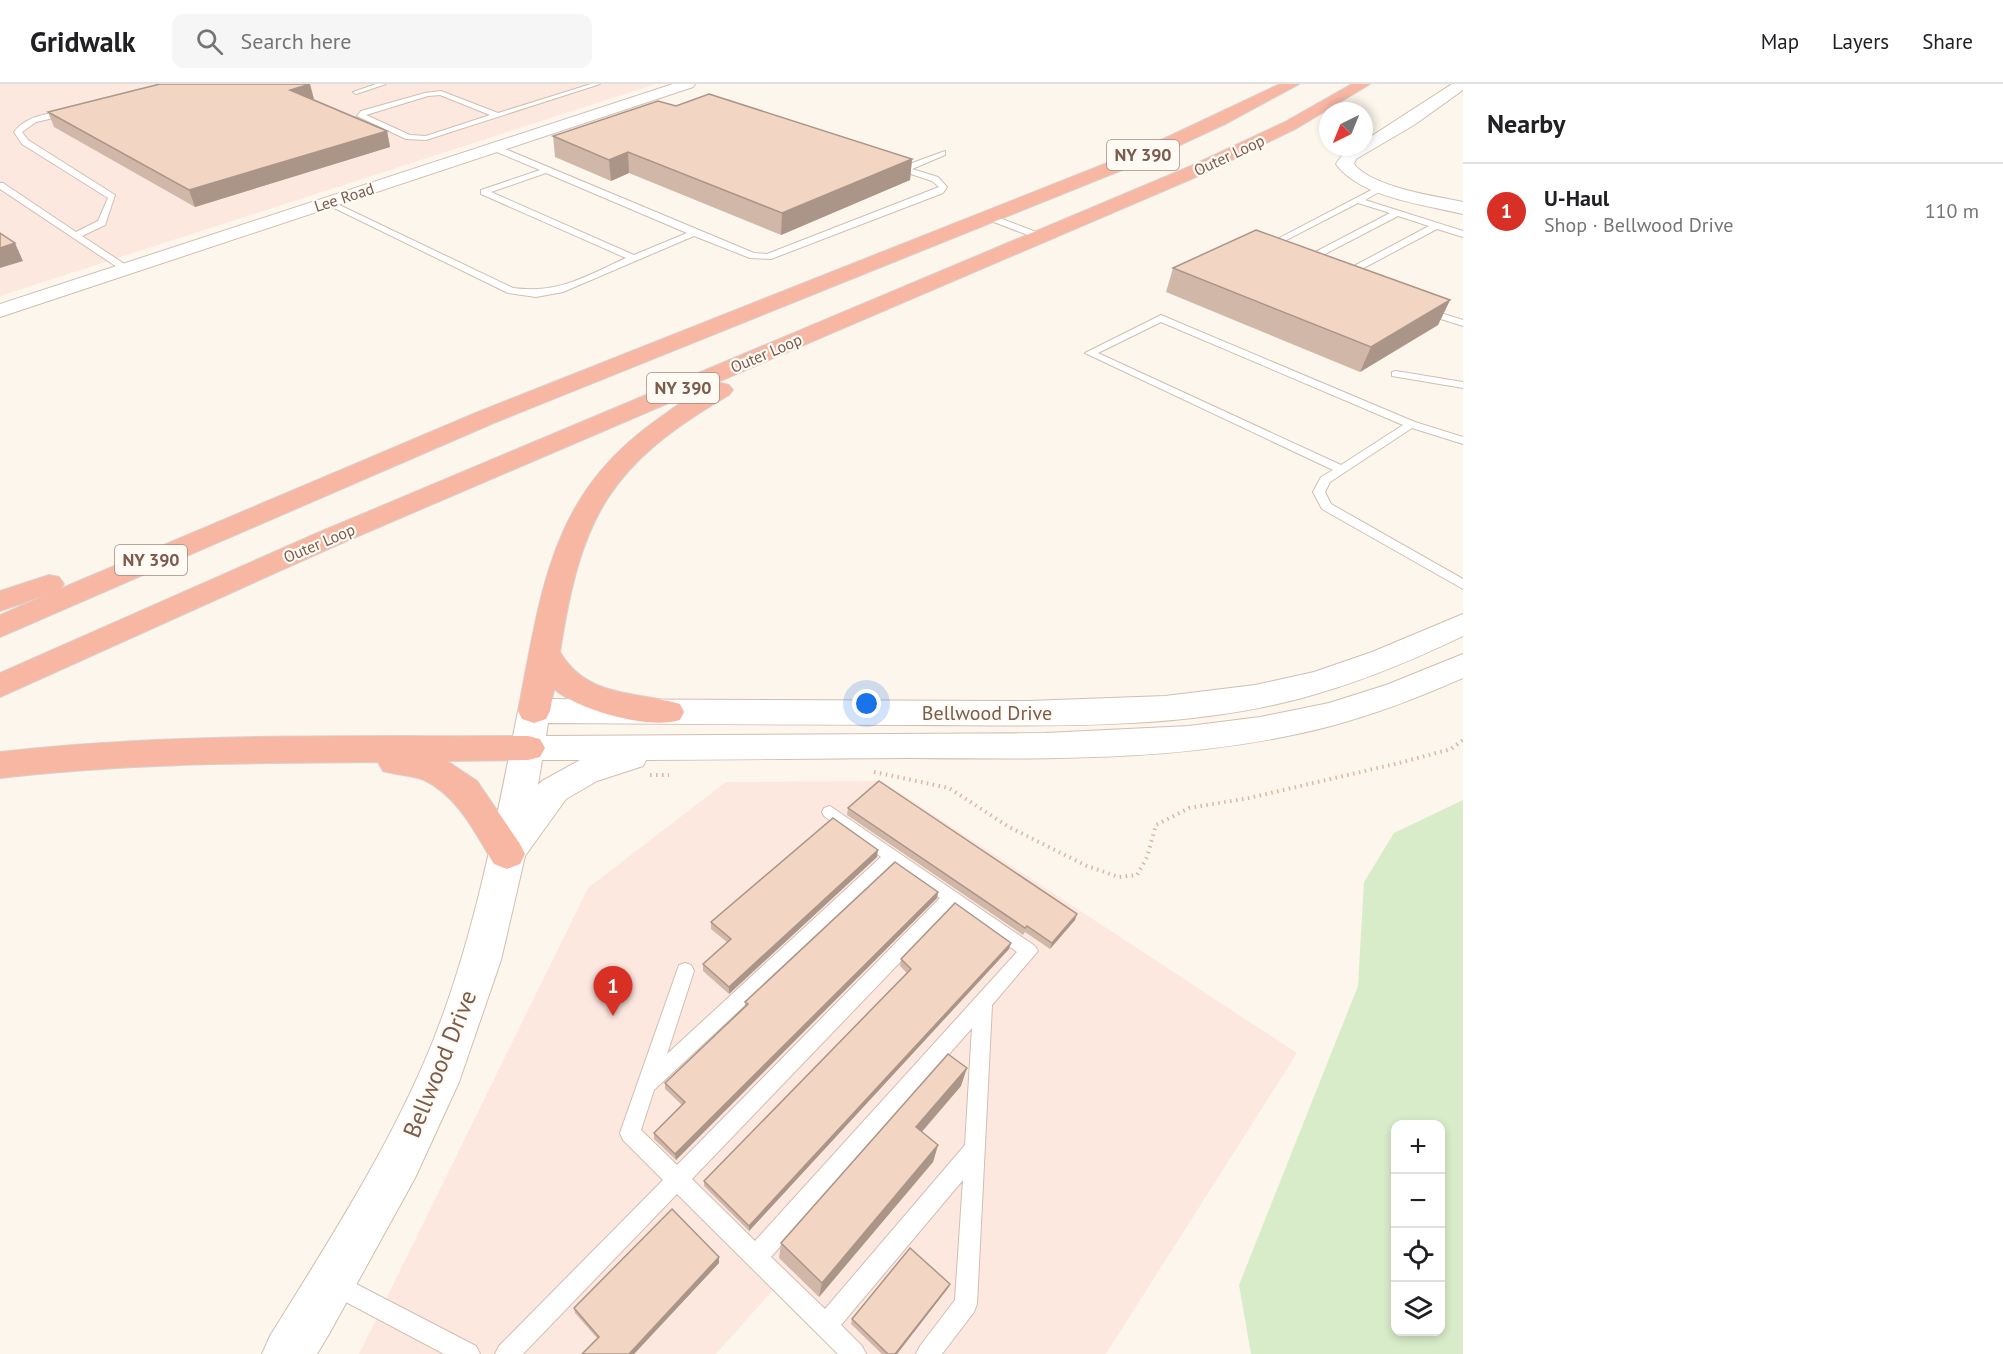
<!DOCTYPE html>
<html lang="en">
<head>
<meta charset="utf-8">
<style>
  :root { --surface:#fff; --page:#f6f6f6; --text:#202124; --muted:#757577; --line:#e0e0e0; --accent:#d93025 }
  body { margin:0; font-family:"PT Sans",sans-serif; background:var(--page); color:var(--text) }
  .controls { position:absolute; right:18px; bottom:18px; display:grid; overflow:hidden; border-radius:12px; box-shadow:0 3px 9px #0003 }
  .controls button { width:54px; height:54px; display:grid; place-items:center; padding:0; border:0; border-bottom:2px solid var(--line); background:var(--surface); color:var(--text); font:30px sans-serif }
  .compass { position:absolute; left:1319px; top:18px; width:54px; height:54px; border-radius:50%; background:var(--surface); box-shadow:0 3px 9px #0003; rotate:223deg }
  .you { position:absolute; left:867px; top:620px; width:21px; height:21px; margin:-15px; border:4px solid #fff; border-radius:50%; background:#1a73e8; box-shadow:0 0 0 9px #1a73e833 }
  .badge { display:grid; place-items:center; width:39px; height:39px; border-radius:50%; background:var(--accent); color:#fff; font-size:20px; font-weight:700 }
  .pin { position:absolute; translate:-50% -50px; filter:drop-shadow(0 2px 3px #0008) }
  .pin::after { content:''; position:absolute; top:32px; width:21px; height:18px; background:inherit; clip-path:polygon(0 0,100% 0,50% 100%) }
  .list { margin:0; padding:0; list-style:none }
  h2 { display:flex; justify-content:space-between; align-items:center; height:78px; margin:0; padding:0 24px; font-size:26px }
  h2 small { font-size:20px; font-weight:400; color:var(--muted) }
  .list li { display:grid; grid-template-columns:39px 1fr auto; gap:18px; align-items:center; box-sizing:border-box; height:96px; padding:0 24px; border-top:2px solid var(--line) }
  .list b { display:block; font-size:22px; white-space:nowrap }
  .list p { margin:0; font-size:20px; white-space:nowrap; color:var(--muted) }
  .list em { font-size:20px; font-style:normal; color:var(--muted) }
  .icon { flex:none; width:33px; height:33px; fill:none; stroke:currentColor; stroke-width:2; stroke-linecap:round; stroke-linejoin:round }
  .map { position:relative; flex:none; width:1463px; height:1270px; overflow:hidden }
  header { display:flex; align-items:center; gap:36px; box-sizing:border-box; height:84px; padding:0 30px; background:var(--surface); border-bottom:2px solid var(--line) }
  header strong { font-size:28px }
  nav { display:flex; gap:33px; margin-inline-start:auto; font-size:21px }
  .search { width:420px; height:54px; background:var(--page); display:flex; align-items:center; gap:15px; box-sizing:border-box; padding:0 21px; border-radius:12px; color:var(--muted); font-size:22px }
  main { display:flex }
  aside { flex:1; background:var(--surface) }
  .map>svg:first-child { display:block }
</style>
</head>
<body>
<header>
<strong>Gridwalk</strong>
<div class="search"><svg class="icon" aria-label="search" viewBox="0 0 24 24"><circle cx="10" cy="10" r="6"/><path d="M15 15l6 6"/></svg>Search here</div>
<nav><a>Map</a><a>Layers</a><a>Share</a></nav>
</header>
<main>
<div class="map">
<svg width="1463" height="1270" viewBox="0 0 1463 1270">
  <rect width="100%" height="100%" fill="#fdf6ec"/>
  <path fill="#fde8e0" d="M0 0H656L0 212Z
    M882 697 1297 969 1106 1270H840L775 1204 716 1270H359L588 804 726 698Z"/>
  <path fill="#d8ecc9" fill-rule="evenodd" d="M1463 716V1270H1251L1239 1201 1358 902 1364 798 1394 749ZM1396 1040H1440V1248H1396Z"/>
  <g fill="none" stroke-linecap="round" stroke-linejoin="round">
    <g stroke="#d1beb0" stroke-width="2">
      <path id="service" d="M376 0H386L356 10 353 8Z
        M591 0H600L426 56 406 55 357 32 361 27 425 9 441 7 498 29ZM440 11 490 31 426 52 410 51 366 31 428 12Z
        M68 26 71 30 36 38 22 48 28 56 115 111 105 141 82 152 129 183V187H123L0 105V99H3L76 148 98 137 108 114 22 60 14 48C27 31 49 30 68 26Z
        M492 62H498L754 169 767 170 939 103 932 97 890 83V79L904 82 945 67V71L912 85 938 93 947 103 943 109 771 175 750 174 694 152 563 208 536 213 508 209 324 119 331 117 513 204C559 210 586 192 626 174L481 110V106L540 86 492 66ZM546 89 687 149 634 171 491 108Z
        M1381 101 1388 103 1365 116 1463 147V153L1437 145 1343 195H1337V191L1429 142 1398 132 1304 181H1298V177L1390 129 1358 119 1267 166 1260 164Z
        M989 130 1044 151 1045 153 1038 155 986 135V131Z
        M1425 224 1463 236V242L1422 229 1420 227Z
        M1161 231 1415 338 1463 353V360L1412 344 1330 398 1325 408 1331 420 1463 495V505L1322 425 1313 408 1321 393 1333 386 1085 269ZM1161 238 1403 341 1341 381 1098 269Z
        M1396 287 1463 298V304L1392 292V288Z
        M830 722 1035 862 1038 867 992 921 977 1220 974 1228 942 1270H916L920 1262 955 1216 963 1096 841 1241 862 1262 866 1270H838L677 1110 523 1270H495L499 1262 663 1096 623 1056 620 1049 679 881 685 879 691 881 694 887 667 970 881 773 824 732 822 728 824 724ZM894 782 940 814 677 1081 641 1046 654 1006ZM953 823 1017 868 755 1157 692 1095ZM972 944 965 1061 825 1225 771 1173Z
        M335 1189 476 1262 480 1270H444L327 1208 324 1200 327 1192Z"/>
    </g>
    <g stroke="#d1beb0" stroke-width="2">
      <path id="tertiary" d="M673 0H695L693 3 0 233V220Z
        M1452 0H1463V6L1414 41 1356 75 1354 80C1372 103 1434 112 1463 118V130C1425 121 1359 113 1336 80 1344 68 1349 63 1364 63V57Z
        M1463 530V552C1411 577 1358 599 1302 614 1174 648 1038 641 908 641 788 641 668 640 548 639L546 652 1045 649 1189 642 1260 633 1329 619 1386 601 1463 570V594C1420 613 1376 630 1331 642 1194 678 1050 675 910 674 822 674 734 676 646 676L643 682 597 697 566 715 525 772 501 876 459 998 415 1094 329 1250 317 1270H262L270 1252C329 1157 391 1061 433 957 475 851 496 738 518 627L522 619 534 615 1028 617 1165 612 1255 601 1314 588 1372 568ZM542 676H580L542 697 538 701Z"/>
    </g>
    <g stroke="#dad1cd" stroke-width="2">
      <path id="motorway" d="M1280 0H1299L1225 40 1152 74 496 338 0 553V531L46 511 0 527V507L49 491 59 493 64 500 60 505 478 328 1140 66Z
        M1352 0H1370L1297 44 1203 90 335 462 0 613V589L315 450 1191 82 1285 38Z
        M721 299 729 301 733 306 729 311C609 381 581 432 560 568 587 614 635 607 680 620L684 628 680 636C648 646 579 626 554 605L550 627 546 635 534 639 522 635 518 627C542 505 550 409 661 333 679 320 700 304 721 299Z
        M528 652 540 655 545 664 540 673 528 676 447 677 477 697 520 760 525 770 520 780 507 785 494 780C476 750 458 712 424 696 411 691 396 691 383 687L378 678C251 679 126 679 0 694V668C175 648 352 653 528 652Z"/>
    </g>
    <path stroke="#d9b8a5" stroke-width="4" stroke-dasharray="1.5 4.5" stroke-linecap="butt" d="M874 688 949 704 1009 743 1087 782 1119 793 1137 791 1147 773 1156 741 1189 724 1249 714 1399 679 1451 665 1463 656
      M650 691H669"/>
    <use href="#service" fill="#fff" fill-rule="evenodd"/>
    <use href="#tertiary" fill="#fff" fill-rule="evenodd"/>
    <use href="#motorway" fill="#f7b7a3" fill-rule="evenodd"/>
  </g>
  <path fill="#d1b7a8" d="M313 15 387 47 390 63 195 123 54 43 48 28Z
    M676 22 912 75 910 96 781 151 629 89 611 97 555 73 553 52Z
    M1173 184 1450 216 1438 241 1360 288 1166 208Z
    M848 724 1077 830 1075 836 1050 865 1025 848 1023 851 847 731Z
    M877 773 729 910 703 887V880L728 859 711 845V838Z
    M938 808 937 814 676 1076 654 1055V1049L682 1021 665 1005V999L745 922V918Z
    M1011 859 1009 865 749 1147 704 1102V1097L907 889 900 882 901 875Z
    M961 1002 922 1048 938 1061 933 1078 819 1213 779 1174 781 1159Z
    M719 1179 634 1270H582L597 1254 575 1229 574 1224Z
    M950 1200 948 1204 897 1270H882L851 1240 852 1235Z"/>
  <path fill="#aa9588" d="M310 0 314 15 294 21 290 6Z
    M387 47 390 63 195 123 189 106Z
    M628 68 629 89 611 97 609 76Z
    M912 75 910 96 781 151 782 129Z
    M15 159 23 177 0 184V164Z
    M1450 216 1438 241 1360 288 1371 263Z
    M878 766 877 773 729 910V903Z
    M938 808 937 814 676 1076 675 1070Z
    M1077 830 1075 836 1050 865 1052 859Z
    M1011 859 1009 865 749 1147V1142Z
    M967 984 961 1002 911 1060 916 1043Z
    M938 1061 933 1078 819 1213 822 1199Z
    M719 1173V1179L634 1270H629Z
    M950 1200 948 1204 897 1270H895Z"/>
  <path fill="#f3d5c3" stroke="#aa9588" stroke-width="1.5" d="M160 0H310L290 6 387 47 189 106 48 28Z
    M709 10 912 75 782 129 628 68 609 76 553 52 658 17 676 22Z
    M1256 146 1450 216 1371 263 1173 184Z
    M0 149 15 159 0 164Z
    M879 697 1077 830 1052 859 1027 842 1025 844 848 724Z
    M833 734 878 766 729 903 703 880 731 855 711 838Z
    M895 778 938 808 675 1070 654 1049 685 1018 665 999 748 920 745 918Z
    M955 819 1011 859 749 1142 704 1097 911 885 901 875Z
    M948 970 967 984 916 1043 938 1061 822 1199 781 1159Z
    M672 1125 719 1173 629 1270H582L599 1253 574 1224Z
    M910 1164 950 1200 895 1270H888L852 1235Z"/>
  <g text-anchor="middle" stroke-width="4.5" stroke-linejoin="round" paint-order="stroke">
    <g font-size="16" fill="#7a5c4d" stroke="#fffaf3">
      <text transform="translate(1229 71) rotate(-25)" y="6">Outer Loop</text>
      <text transform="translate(344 113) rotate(-18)" y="6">Lee Road</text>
      <text transform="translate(766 269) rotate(-23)" y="6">Outer Loop</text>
      <text transform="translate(319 459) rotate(-23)" y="6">Outer Loop</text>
    </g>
    <g fill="#fffaf3" stroke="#a28b7f" stroke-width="1.5">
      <rect x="1107" y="56" width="72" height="30" rx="4.5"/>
      <rect x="647" y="289" width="72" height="30" rx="4.5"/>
      <rect x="115" y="461" width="72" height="30" rx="4.5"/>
    </g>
    <g font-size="18" font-weight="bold" fill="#7a5c4d">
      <text x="1143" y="77">NY 390</text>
      <text x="683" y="310">NY 390</text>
      <text x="151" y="482">NY 390</text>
    </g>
    <g font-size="20" fill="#7a5c4d" stroke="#fffaf3">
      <text x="987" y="636">Bellwood Drive</text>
    </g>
    <g font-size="24" fill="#7a5c4d" stroke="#fffaf3">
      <text transform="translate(440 980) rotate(-68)" y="8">Bellwood Drive</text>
    </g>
  </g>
</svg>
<div class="controls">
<button>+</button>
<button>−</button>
<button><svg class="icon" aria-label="locate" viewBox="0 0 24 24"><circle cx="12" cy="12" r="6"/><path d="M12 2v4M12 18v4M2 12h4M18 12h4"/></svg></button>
<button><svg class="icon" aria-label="layers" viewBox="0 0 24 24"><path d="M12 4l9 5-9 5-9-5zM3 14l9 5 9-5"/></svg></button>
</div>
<svg class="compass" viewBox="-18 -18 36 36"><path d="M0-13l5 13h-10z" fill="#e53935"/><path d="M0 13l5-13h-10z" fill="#757577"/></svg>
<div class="you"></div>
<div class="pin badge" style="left:613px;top:932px">1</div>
</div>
<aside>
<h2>Nearby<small></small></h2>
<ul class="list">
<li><span class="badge">1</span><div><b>U-Haul</b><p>Shop · Bellwood Drive</p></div><em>110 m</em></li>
</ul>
</aside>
</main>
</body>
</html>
